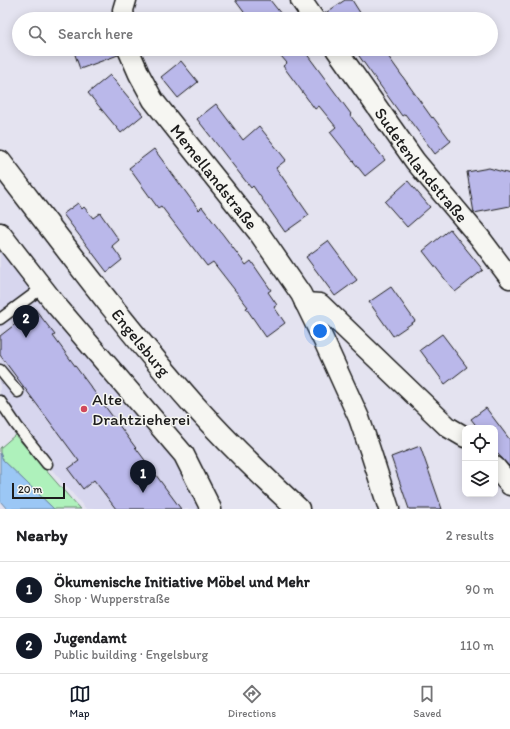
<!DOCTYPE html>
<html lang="en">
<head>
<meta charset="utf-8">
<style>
  :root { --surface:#fff; --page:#f2f2f2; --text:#202124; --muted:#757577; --line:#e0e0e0; --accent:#111827 }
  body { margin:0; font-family:Itim,sans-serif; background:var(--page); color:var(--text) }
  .controls { position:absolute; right:12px; bottom:12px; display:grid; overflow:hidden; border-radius:8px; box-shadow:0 2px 10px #0003 }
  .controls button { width:36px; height:36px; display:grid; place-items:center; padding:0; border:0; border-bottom:1px solid var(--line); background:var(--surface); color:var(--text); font:20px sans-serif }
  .scale { position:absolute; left:12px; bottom:10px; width:53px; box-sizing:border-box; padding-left:4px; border:2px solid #1c1c1c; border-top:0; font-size:11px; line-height:14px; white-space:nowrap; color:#1c1c1c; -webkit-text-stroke:3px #f6f6f2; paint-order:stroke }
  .you { position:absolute; left:320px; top:331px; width:14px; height:14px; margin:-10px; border:3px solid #fff; border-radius:50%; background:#1a73e8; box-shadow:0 0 0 6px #1a73e833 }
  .badge { display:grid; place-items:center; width:26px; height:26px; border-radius:50%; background:var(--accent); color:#fff; font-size:13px; font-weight:700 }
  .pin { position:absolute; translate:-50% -33px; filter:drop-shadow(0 1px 2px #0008) }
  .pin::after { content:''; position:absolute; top:21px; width:14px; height:12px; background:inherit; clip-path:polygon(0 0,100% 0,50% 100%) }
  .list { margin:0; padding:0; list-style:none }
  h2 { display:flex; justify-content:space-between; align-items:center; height:52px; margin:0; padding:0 16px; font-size:17px }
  h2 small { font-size:13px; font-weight:400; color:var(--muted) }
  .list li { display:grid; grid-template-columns:26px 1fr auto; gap:12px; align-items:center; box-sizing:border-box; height:56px; padding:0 16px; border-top:1px solid var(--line) }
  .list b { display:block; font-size:15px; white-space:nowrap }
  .list p { margin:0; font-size:13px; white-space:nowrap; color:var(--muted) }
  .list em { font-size:13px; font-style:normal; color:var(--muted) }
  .icon { flex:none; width:22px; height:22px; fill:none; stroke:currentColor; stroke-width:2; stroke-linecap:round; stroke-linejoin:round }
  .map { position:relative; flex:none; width:510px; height:509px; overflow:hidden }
  .search { position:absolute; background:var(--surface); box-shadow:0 2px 10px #0003; left:12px; right:12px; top:12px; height:44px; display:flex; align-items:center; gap:10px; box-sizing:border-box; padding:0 14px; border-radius:22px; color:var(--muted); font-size:15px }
  .sheet { height:164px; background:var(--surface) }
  nav { display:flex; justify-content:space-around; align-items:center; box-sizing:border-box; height:56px; border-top:1px solid var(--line); background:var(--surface); font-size:11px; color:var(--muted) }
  nav a { display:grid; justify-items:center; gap:2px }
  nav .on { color:var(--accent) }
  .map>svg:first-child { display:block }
</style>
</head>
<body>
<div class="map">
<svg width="510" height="509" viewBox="0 0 510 509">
  <rect width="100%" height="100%" fill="#e4e3f0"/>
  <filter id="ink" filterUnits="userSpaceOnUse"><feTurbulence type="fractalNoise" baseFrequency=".025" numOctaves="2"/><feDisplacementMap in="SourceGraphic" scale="8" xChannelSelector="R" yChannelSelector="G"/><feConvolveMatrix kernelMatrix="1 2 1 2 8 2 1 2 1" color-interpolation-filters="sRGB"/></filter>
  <g filter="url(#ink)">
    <path fill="#d7d6ee" d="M0 233 181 456 204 509H86L47 464 0 401V319L38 290 0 312Z"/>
    <path fill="#aef1bb" stroke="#65866c" d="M15 435 78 507 81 509H54L3 460 0 453V448Z"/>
    <path fill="#9bc7f5" stroke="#68839e" d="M0 453 3 460 54 509H7L0 501Z"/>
    <path fill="#bab8ea" stroke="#1c1c1c" d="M235 0H270L285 19H249Z
      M345 0H352L364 19H325L324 14Z
      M73 49H117L118 55 80 69Z
      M275 49H303L351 114 350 115 385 160 365 176 330 132 336 127 319 106 315 109 283 66 287 63Z
      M354 49H383L432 118 433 117 451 141 435 154 405 114 402 116Z
      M181 61 198 82 178 98 161 77Z
      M110 75 143 115 121 133 88 93Z
      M216 104 243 140 259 126 286 160 276 168 309 215 285 232 253 186 251 188 197 119Z
      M154 149 199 210 202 207 246 265 251 261 271 290 268 292 277 305 274 307 285 323 266 337 246 308 248 307 213 262 207 266 161 206 158 208 129 168Z
      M489 168 510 174V206L474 213 467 172Z
      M408 181 430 207 407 227 385 202Z
      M78 203 82 209 84 207 93 218 100 213 119 240 112 246 122 260 107 272 63 214Z
      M450 229 483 270 455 292 423 251Z
      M328 241 357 280 335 296 306 257Z
      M391 287 415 321 393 336 369 302Z
      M35 309 55 335 53 336 181 509H116L94 480 83 489 68 469 79 461 0 355V336Z
      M442 334 467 367 445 384 420 350Z
      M486 408 510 440V467L495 451V428H478L471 419Z
      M420 446 442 509H409L391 457Z"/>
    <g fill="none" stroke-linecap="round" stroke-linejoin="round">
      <g stroke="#1c1c1c" stroke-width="13">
        <path id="lane" d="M0 319 42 288
          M0 370 18 392
          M0 401 17 426 47 464"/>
      </g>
      <g stroke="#1c1c1c" stroke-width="23">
        <g id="street">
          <path d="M301 0 314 19"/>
          <path d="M124 19 123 10 126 0"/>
          <path id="s1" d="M128 49 139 74 153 100 259 233 301 294 324 341 359 418 370 450 389 509"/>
          <path id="s2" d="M336 49 415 161 480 238 510 278"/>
          <path d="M0 233 56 305 184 455 211 509"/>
          <path d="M305 303 320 304 448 427 465 437"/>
          <path d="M495 467 510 485"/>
        </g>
      </g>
      <g stroke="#1c1c1c" stroke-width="25">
        <g id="primary">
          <path id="s3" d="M0 162C63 244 124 326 193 404 226 441 261 475 298 509"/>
        </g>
      </g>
      <use href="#lane" stroke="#f6f6f2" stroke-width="10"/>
      <use href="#street" stroke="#f6f6f2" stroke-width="20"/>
      <use href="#primary" stroke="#f6f6f2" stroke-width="22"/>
    </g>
  </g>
  <circle fill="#d1495b" stroke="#f6f6f2" stroke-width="1.5" cx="84" cy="409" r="4"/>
  <g text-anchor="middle" stroke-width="3" stroke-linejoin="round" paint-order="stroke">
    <g font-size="17" fill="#1c1c1c" stroke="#f6f6f2">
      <text dy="6" stroke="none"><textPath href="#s2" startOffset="144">Sudetenlandstraße</textPath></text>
      <text dy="6" stroke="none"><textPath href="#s1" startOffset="155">Memellandstraße</textPath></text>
      <text dy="6" stroke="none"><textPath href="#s3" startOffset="229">Engelsburg</textPath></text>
    </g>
    <g font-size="17" fill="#1c1c1c" stroke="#f6f6f2" text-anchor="start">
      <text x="92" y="405">Alte<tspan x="92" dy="20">Drahtzieherei</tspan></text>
    </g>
  </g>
</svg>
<div class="controls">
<button><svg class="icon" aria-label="locate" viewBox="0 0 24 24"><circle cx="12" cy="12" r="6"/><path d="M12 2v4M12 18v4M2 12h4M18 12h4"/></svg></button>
<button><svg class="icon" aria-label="layers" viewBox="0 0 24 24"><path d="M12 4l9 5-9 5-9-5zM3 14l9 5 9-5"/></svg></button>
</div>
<div class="scale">20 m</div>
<div class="you"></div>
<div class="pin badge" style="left:143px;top:493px">1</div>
<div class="pin badge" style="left:26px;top:338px">2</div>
<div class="search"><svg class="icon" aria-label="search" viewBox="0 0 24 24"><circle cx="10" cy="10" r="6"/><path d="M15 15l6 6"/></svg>Search here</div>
</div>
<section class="sheet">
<h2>Nearby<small>2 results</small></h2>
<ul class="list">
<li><span class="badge">1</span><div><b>Ökumenische Initiative Möbel und Mehr</b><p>Shop · Wupperstraße</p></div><em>90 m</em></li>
<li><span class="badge">2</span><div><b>Jugendamt</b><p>Public building · Engelsburg</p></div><em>110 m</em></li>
</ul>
</section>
<nav>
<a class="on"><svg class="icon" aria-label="map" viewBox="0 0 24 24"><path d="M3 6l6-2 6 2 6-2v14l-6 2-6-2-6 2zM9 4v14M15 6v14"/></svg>Map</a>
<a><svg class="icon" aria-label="directions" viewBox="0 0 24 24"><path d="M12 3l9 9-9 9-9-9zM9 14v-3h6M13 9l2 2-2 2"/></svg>Directions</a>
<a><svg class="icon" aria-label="saved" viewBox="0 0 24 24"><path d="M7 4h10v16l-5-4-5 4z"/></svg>Saved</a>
</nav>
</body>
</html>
